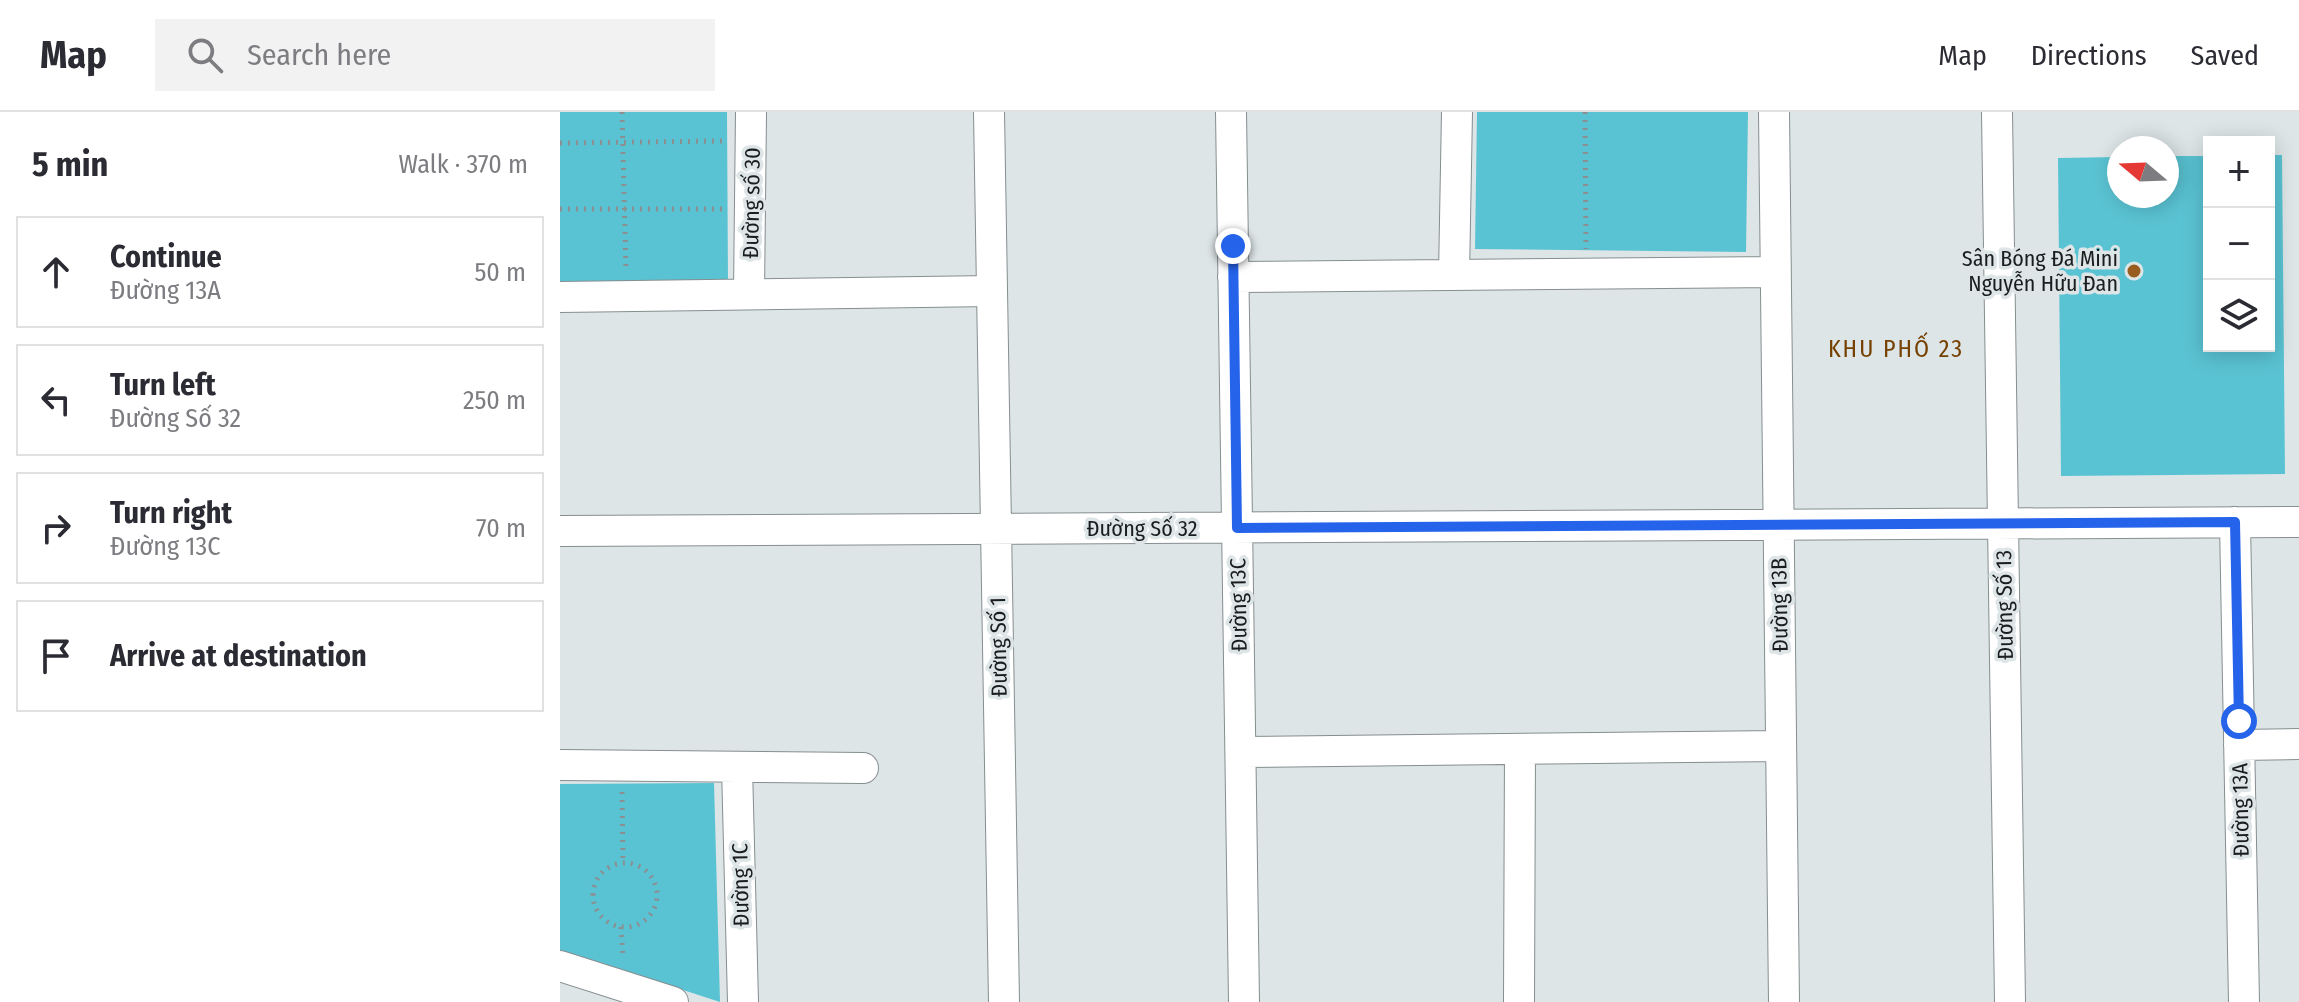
<!DOCTYPE html>
<html lang="en">
<head>
<meta charset="utf-8">
<style>
  :root { --surface:#fff; --page:#f2f2f3; --text:#2b2b33; --muted:#7c7c81; --line:#e1e1e2 }
  body { margin:0; font-family:"Fira Sans Condensed",sans-serif; background:var(--page); color:var(--text) }
  .controls { position:absolute; right:24px; top:24px; display:grid; overflow:hidden; border-radius:0px; box-shadow:0 4px 20px #0003 }
  .controls button { width:72px; height:72px; display:grid; place-items:center; padding:0; border:0; border-bottom:2px solid var(--line); background:var(--surface); color:var(--text); font:40px sans-serif }
  .compass { position:absolute; left:1547px; top:24px; width:72px; height:72px; border-radius:50%; background:var(--surface); box-shadow:0 4px 20px #0003; rotate:289deg }
  .stop { position:absolute; width:24px; height:24px; margin:-18px; border:6px solid #2563eb; border-radius:50%; background:#fff }
  .stop.end { background:#2563eb; border-color:#fff; box-shadow:0 2px 8px #0008 }
  .list { margin:0; padding:0; list-style:none }
  h2 { display:flex; justify-content:space-between; align-items:center; height:104px; margin:0; padding:0 32px; font-size:34px }
  h2 small { font-size:26px; font-weight:400; color:var(--muted) }
  .list li { display:grid; grid-template-columns:52px 1fr auto; gap:24px; align-items:center; box-sizing:border-box; height:112px; margin:0 16px 16px; padding:0 16px; border:2px solid var(--line); border-radius:0px }
  .list b { display:block; font-size:30px; white-space:nowrap }
  .list p { margin:0; font-size:26px; white-space:nowrap; color:var(--muted) }
  .list em { font-size:26px; font-style:normal; color:var(--muted) }
  .icon { flex:none; width:44px; height:44px; fill:none; stroke:currentColor; stroke-width:2; stroke-linecap:round; stroke-linejoin:round }
  .map { position:relative; flex:none; width:1739px; height:890px; overflow:hidden }
  header { display:flex; align-items:center; gap:48px; box-sizing:border-box; height:112px; padding:0 40px; background:var(--surface); border-bottom:2px solid var(--line) }
  header strong { font-size:38px }
  nav { display:flex; gap:44px; margin-inline-start:auto; font-size:28px }
  .search { width:560px; height:72px; background:var(--page); display:flex; align-items:center; gap:20px; box-sizing:border-box; padding:0 28px; border-radius:0px; color:var(--muted); font-size:30px }
  main { display:flex }
  aside { flex:1; background:var(--surface) }
  .map>svg:first-child { display:block }
</style>
</head>
<body>
<header>
<strong>Map</strong>
<div class="search"><svg class="icon" aria-label="search" viewBox="0 0 24 24"><circle cx="10" cy="10" r="6"/><path d="M15 15l6 6"/></svg>Search here</div>
<nav><a>Map</a><a>Directions</a><a>Saved</a></nav>
</header>
<main>
<aside>
<h2>5 min<small>Walk · 370 m</small></h2>
<ul class="list">
<li><svg class="icon" aria-label="ahead" viewBox="0 0 24 24"><path d="M12 20V5M6 11l6-6 6 6"/></svg><div><b>Continue</b><p>Đường 13A</p></div><em>50 m</em></li>
<li><svg class="icon" aria-label="left" viewBox="0 0 24 24"><path d="M17 20v-9H6M10 6l-5 5 5 5"/></svg><div><b>Turn left</b><p>Đường Số 32</p></div><em>250 m</em></li>
<li><svg class="icon" aria-label="right" viewBox="0 0 24 24"><path d="M7 20v-9h11M14 6l5 5-5 5"/></svg><div><b>Turn right</b><p>Đường 13C</p></div><em>70 m</em></li>
<li><svg class="icon" aria-label="arrive" viewBox="0 0 24 24"><path d="M6 21V4h12l-3 4 3 4H6"/></svg><div><b>Arrive at destination</b></div></li>
</ul>
</aside>
<div class="map">
<svg width="1739" height="890" viewBox="0 0 1739 890">
  <rect width="100%" height="100%" fill="#dde5e7"/>
  <path fill="#5ac3d3" d="M0 0H167L168 168 0 170Z
    M917 0H1188L1186 140 915 137Z
    M1709 43H1722L1725 362 1501 364 1498 46 1559 45V84H1607V44H1649V234H1709Z
    M154 671 160 890 0 838V672Z"/>
  <g fill="none" stroke-linecap="round" stroke-linejoin="round">
    <g stroke="#868e90" stroke-width="32">
      <path id="minor" d="M429 0 444 890
        M671 0 684 890
        M1214 0 1224 890
        M1437 0 1450 890
        M894 163 897 0
        M673 165 1215 160
        M189 182 191 0
        M0 185 432 179
        M1675 410 1684 890
        M0 419 1739 410
        M1679 633 1739 632
        M681 640 1221 634
        M0 653 303 656
        M177 655 183 890
        M0 854 113 890
        M959 890 960 637"/>
    </g>
    <path stroke="#8a9092" stroke-width="5" stroke-dasharray="2 6" stroke-linecap="butt" d="M62 0 66 159
      M1025 0 1026 137
      M0 31 163 29
      M0 97H163
      M62 680 63 751
      M33 783a32 32 0 1 1 64 0a32 32 0 1 1-64 0Z
      M61 815 63 846"/>
    <use href="#minor" stroke="#fff" stroke-width="30"/>
  </g>
  <g fill="none" stroke-linecap="round" stroke-linejoin="round">
    <path stroke="#2563eb" stroke-width="10" d="M673 134 677 416 1675 410 1679 609"/>
  </g>
  <circle fill="#985c1e" stroke="#dde5e7" stroke-width="3" cx="1574" cy="159" r="8"/>
  <g text-anchor="middle" stroke-width="7" stroke-linejoin="round" paint-order="stroke">
    <g font-size="22" fill="#1a1d1e" stroke="#dde5e7">
      <text transform="translate(191 91) rotate(-89)" y="8">Đường số 30</text>
      <text x="582" y="424">Đường Số 32</text>
      <text transform="translate(678 493) rotate(-91)" y="8">Đường 13C</text>
      <text transform="translate(1219 493) rotate(-91)" y="8">Đường 13B</text>
      <text transform="translate(1444 493) rotate(-91)" y="8">Đường Số 13</text>
      <text transform="translate(438 535) rotate(-91)" y="8">Đường Số 1</text>
      <text transform="translate(1680 698) rotate(-91)" y="8">Đường 13A</text>
      <text transform="translate(180 773) rotate(-91)" y="8">Đường 1C</text>
    </g>
    <g font-size="22" fill="#1a1d1e" stroke="#dde5e7" text-anchor="end">
      <text x="1558" y="154">Sân Bóng Đá Mini<tspan x="1558" dy="25">Nguyễn Hữu Đan</tspan></text>
    </g>
    <g font-size="24" letter-spacing="2" fill="#764000" stroke="#dde5e7">
      <text x="1336" y="245">KHU PHỐ 23</text>
    </g>
  </g>
</svg>
<div class="controls">
<button>+</button>
<button>−</button>
<button><svg class="icon" aria-label="layers" viewBox="0 0 24 24"><path d="M12 4l9 5-9 5-9-5zM3 14l9 5 9-5"/></svg></button>
</div>
<svg class="compass" viewBox="-18 -18 36 36"><path d="M0-13l5 13h-10z" fill="#e53935"/><path d="M0 13l5-13h-10z" fill="#7c7c81"/></svg>
<div class="stop" style="left:1679px;top:609px"></div>
<div class="stop end" style="left:673px;top:134px"></div>
</div>
</main>
</body>
</html>
